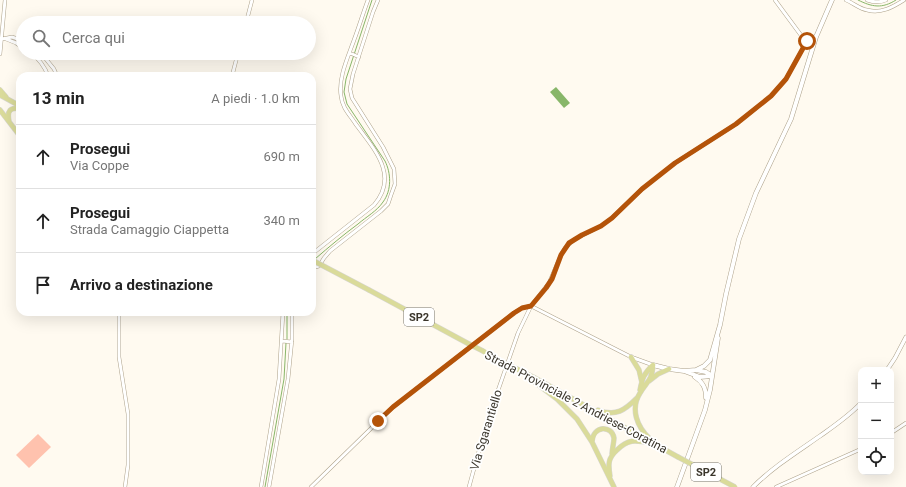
<!DOCTYPE html>
<html lang="it">
<head>
<meta charset="utf-8">
<style>
  :root { --surface:#fff; --page:#f6f6f6; --text:#222; --muted:#767676; --line:#e0e0e0 }
  body { margin:0; font-family:Roboto,sans-serif; background:var(--page); color:var(--text) }
  .controls { position:absolute; right:12px; bottom:12px; display:grid; overflow:hidden; border-radius:8px; box-shadow:0 4px 16px #0002 }
  .controls button { width:36px; height:36px; display:grid; place-items:center; padding:0; border:0; border-bottom:1px solid var(--line); background:var(--surface); color:var(--text); font:20px sans-serif }
  .stop { position:absolute; width:12px; height:12px; margin:-9px; border:3px solid #b45309; border-radius:50%; background:#fff }
  .stop.end { background:#b45309; border-color:#fff; box-shadow:0 1px 4px #0008 }
  .list { margin:0; padding:0; list-style:none }
  h2 { display:flex; justify-content:space-between; align-items:center; height:52px; margin:0; padding:0 16px; font-size:17px }
  h2 small { font-size:13px; font-weight:400; color:var(--muted) }
  .list li { display:grid; grid-template-columns:26px 1fr auto; gap:12px; align-items:center; box-sizing:border-box; height:64px; padding:0 16px; border-top:1px solid var(--line) }
  .list b { display:block; font-size:15px; white-space:nowrap }
  .list p { margin:0; font-size:13px; white-space:nowrap; color:var(--muted) }
  .list em { font-size:13px; font-style:normal; color:var(--muted) }
  .icon { flex:none; width:22px; height:22px; fill:none; stroke:currentColor; stroke-width:2; stroke-linecap:round; stroke-linejoin:round }
  .map { position:relative; flex:none; width:906px; height:487px; overflow:hidden }
  .search { position:absolute; background:var(--surface); box-shadow:0 4px 16px #0002; left:16px; top:16px; width:300px; height:44px; display:flex; align-items:center; gap:10px; box-sizing:border-box; padding:0 14px; border-radius:22px; color:var(--muted); font-size:15px }
  .panel { position:absolute; background:var(--surface); box-shadow:0 4px 16px #0002; left:16px; top:72px; width:300px; height:244px; border-radius:12px }
  .map>svg:first-child { display:block }
</style>
</head>
<body>
<div class="map">
<svg width="906" height="487" viewBox="0 0 906 487">
  <rect width="100%" height="100%" fill="#fffaf0"/>
  <path fill="#ffc2ae" d="M38 434 51 447 29 468 16 455Z"/>
  <path fill="#88b669" d="M556 87 570 103 564 108 550 92Z"/>
  <g fill="none" stroke-linecap="round" stroke-linejoin="round">
    <path stroke="#88b669" stroke-width="1" d="M858 0C872 7 882 9 896 0
      M315 259C329 247 343 235 358 224 366 217 377 211 383 202 392 190 391 173 385 161L347 104 344 92 346 79 372 0
      M287 339V312
      M265 487 284 379 286 343"/>
    <g stroke="#ada189" stroke-width="4">
      <path id="minor" d="M775 0 806 42
        M846 0C853 3 860 9 867 10 881 14 893 7 904 0
        M867 0C873 2 879 3 886 0
        M246 23 252 0
        M2 39 12 37 23 41
        M6 39 16 43 23 48
        M31 53C39 59 45 67 48 76
        M41 53 54 69 57 76
        M350 53 359 57
        M0 54 5 0
        M232 76 238 53
        M312 254 374 205C400 175 373 148 355 123 349 114 342 107 341 96 338 78 348 57 354 40 359 27 363 13 368 0
        M312 268 319 266 324 258 330 251 381 211 388 204 391 195 395 184 394 169 383 147 352 98 350 89 353 74 373 12 378 0
        M531 306 631 357 653 365
        M119 312V357L128 414V465L125 487
        M282 341 292 342
        M891 433 906 423
        M261 487 279 379 283 312
        M269 487 288 379 292 339V312
        M311 487 393 407 514 313 522 308 531 306
        M469 487 478 454 494 402 518 333 531 306 549 283 561 255 565 248 575 239 601 226 612 218 642 189 675 163 736 124 771 96 786 79 807 41 811 37H816
        M776 487 861 449"/>
    </g>
    <g stroke="#ada189" stroke-width="4.5">
      <path id="tertiary" d="M887 370 895 358 906 337
        M753 487C773 467 797 452 820 436 834 426 849 416 861 403"/>
    </g>
    <g stroke="#ada189" stroke-width="5">
      <path id="secondary" d="M653 365 669 369 684 371 700 377 712 376
        M696 370 706 372 712 376
        M684 371 696 370 704 366 710 360 720 325 726 294 739 239 756 193 791 119 816 37 832 0
        M695 377C703 382 706 388 706 398
        M677 487 705 410 710 390 718 338"/>
    </g>
    <g stroke="#d8d7d5" stroke-width="5.5">
      <path id="primary" d="M0 90 6 97
        M0 95 20 106
        M0 110 20 136
        M9 121C7 110 10 108 20 108
        M369 290 469 344
        M483 351 496 359
        M631 357 639 370 642 383
        M517 369 533 377 678 457
        M528 377 557 399 577 419 592 442 614 487
        M649 381 658 374 669 369
        M640 390C642 379 644 373 653 365
        M598 410C616 417 625 410 637 398
        M650 439C637 427 630 409 640 393 647 381 652 381 653 365
        M592 442C593 425 612 425 614 438 614 443 612 449 612 454
        M610 476C608 464 608 458 617 450 628 439 635 440 650 443"/>
    </g>
    <use href="#minor" stroke="#fff" stroke-width="3"/>
    <use href="#tertiary" stroke="#fff" stroke-width="3.5"/>
    <use href="#secondary" stroke="#fff" stroke-width="4"/>
    <use href="#primary" stroke="#dadb9a" stroke-width="4.5"/>
    <g stroke="#d8d7d5" stroke-width="5.5" stroke-linecap="butt">
      <path id="primary-bridge" d="M312 260 369 290
        M469 344 483 351
        M496 359 517 369
        M678 457 735 487"/>
    </g>
    <use href="#primary-bridge" stroke="#dadb9a" stroke-width="4.5"/>
  </g>
  <g fill="none" stroke-linecap="round" stroke-linejoin="round">
    <path stroke="#b45309" stroke-width="5" d="M378 421 393 407 514 313 522 308 531 306 546 288 552 279 561 255 569 243 582 235 601 226 612 218 642 189 675 163 736 124 771 96 786 79 807 41"/>
  </g>
  <g text-anchor="middle" stroke-width="3.5" stroke-linejoin="round" paint-order="stroke">
    <g fill="#fff" stroke="#75726b" stroke-width="1">
      <rect x="404" y="308" width="30" height="18" rx="3"/>
      <rect x="691" y="463" width="30" height="18" rx="3"/>
    </g>
    <g font-size="11" font-weight="bold" fill="#3a352b">
      <text x="419" y="321">SP2</text>
      <text x="706" y="476">SP2</text>
    </g>
    <g font-size="12" fill="#3a352b" stroke="#fff">
      <text transform="translate(576 402) rotate(28)" y="4">Strada Provinciale 2 Andriese-Coratina</text>
      <text transform="translate(486 430) rotate(-73)" y="4">Via Sgarantiello</text>
    </g>
  </g>
</svg>
<div class="controls">
<button>+</button>
<button>−</button>
<button><svg class="icon" aria-label="locate" viewBox="0 0 24 24"><circle cx="12" cy="12" r="6"/><path d="M12 2v4M12 18v4M2 12h4M18 12h4"/></svg></button>
</div>
<div class="stop" style="left:807px;top:41px"></div>
<div class="stop end" style="left:378px;top:421px"></div>
<div class="search"><svg class="icon" aria-label="search" viewBox="0 0 24 24"><circle cx="10" cy="10" r="6"/><path d="M15 15l6 6"/></svg>Cerca qui</div>
<section class="panel">
<h2>13 min<small>A piedi · 1.0 km</small></h2>
<ul class="list">
<li><svg class="icon" aria-label="ahead" viewBox="0 0 24 24"><path d="M12 20V5M6 11l6-6 6 6"/></svg><div><b>Prosegui</b><p>Via Coppe</p></div><em>690 m</em></li>
<li><svg class="icon" aria-label="ahead" viewBox="0 0 24 24"><path d="M12 20V5M6 11l6-6 6 6"/></svg><div><b>Prosegui</b><p>Strada Camaggio Ciappetta</p></div><em>340 m</em></li>
<li><svg class="icon" aria-label="arrive" viewBox="0 0 24 24"><path d="M6 21V4h12l-3 4 3 4H6"/></svg><div><b>Arrivo a destinazione</b></div></li>
</ul>
</section>
</div>
</body>
</html>
